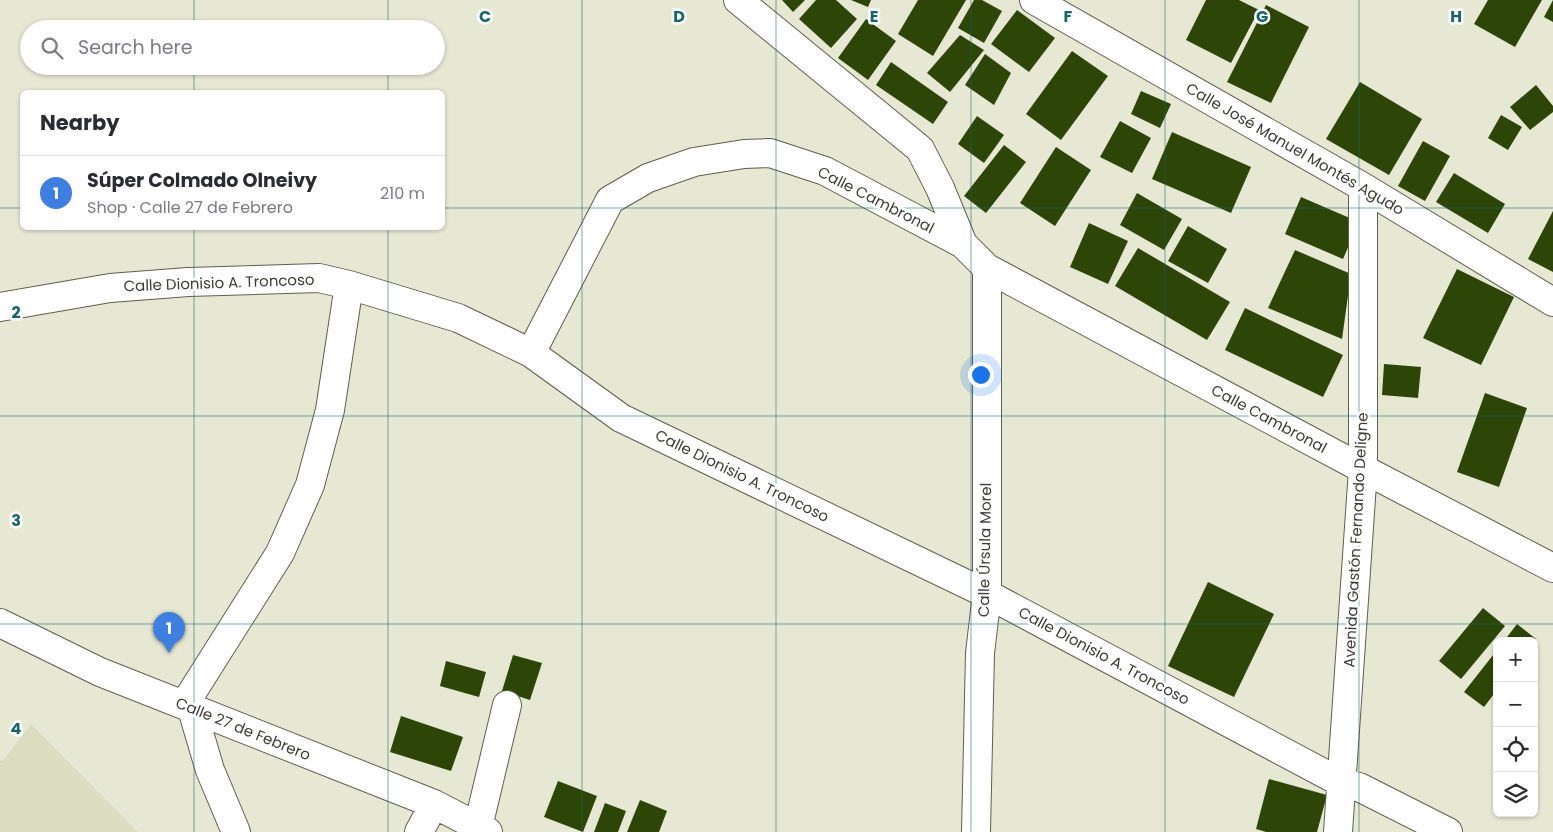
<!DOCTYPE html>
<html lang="en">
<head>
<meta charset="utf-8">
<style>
  :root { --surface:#fff; --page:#f7f7f7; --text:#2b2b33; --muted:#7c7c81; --line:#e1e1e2; --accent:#0b8043 }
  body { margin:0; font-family:Poppins,sans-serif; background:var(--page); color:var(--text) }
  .controls { position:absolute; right:15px; bottom:15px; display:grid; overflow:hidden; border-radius:8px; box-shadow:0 1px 4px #0004 }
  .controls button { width:45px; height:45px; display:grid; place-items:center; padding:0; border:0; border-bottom:1px solid var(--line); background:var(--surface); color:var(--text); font:25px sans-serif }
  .you { position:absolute; left:980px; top:374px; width:18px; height:18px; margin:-12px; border:4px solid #fff; border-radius:50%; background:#1a73e8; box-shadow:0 0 0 8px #1a73e833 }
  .badge { display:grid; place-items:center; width:32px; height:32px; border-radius:50%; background:var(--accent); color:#fff; font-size:16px; font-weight:700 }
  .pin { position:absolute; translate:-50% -41px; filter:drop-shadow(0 1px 2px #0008) }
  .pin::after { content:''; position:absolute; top:26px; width:18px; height:15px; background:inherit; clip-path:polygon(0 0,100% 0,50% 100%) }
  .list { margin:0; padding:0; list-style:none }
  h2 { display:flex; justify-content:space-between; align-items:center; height:65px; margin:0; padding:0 20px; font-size:21px }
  h2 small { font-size:16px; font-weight:400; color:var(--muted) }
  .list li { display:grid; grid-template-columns:32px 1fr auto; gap:15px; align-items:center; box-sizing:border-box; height:75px; padding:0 20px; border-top:1px solid var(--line) }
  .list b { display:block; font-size:19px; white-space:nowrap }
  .list p { margin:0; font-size:16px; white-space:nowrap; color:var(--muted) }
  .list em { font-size:16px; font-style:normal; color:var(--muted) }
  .icon { flex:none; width:28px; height:28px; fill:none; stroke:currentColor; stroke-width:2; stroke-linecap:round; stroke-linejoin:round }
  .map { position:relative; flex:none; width:1553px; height:832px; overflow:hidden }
  .search { position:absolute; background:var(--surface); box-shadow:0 1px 4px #0004; left:20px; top:20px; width:425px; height:55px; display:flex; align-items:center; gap:12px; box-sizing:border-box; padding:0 18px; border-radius:28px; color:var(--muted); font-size:19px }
  .panel { position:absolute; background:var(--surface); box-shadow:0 1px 4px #0004; left:20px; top:90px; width:425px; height:140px; border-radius:8px }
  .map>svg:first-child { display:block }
</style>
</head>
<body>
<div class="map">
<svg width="1553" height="832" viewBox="0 0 1553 832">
  <rect width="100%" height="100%" fill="#e7e8d3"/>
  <path fill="#dbdcc0" d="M31 724 138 832H0V761H3Z"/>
  <path fill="#2e4508" d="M782 0H805L793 12Z
    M816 0H836L857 19 831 48 799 19Z
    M851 0H871L868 7Z
    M918 0H966L933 56 898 34Z
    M974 0H982L1002 11 984 43 958 28Z
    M1206 0H1239L1259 10 1231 63 1186 40Z
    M1488 0H1542L1515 47 1474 24Z
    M1553 0V22L1544 17Z
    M1266 5 1309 27 1271 103 1227 82Z
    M1017 10 1055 38 1029 72 991 44Z
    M866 19 896 41 868 80 838 58Z
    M960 35 984 50 950 92 927 73Z
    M1072 51 1108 76 1061 140 1026 114Z
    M985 54 1011 73 994 105 965 85Z
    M891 62 948 102 933 124 876 85Z
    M1360 82 1422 119 1389 175 1326 139Z
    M1536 85 1553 106V112L1530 130 1510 107Z
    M1141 91 1171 104 1160 128 1131 114Z
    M1501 115 1522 127 1508 150 1488 138Z
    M977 116 1004 135 984 163 958 144Z
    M1120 121 1151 138 1132 173 1100 157Z
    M1172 132 1251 167 1231 213 1152 179Z
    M1423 141 1450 156 1425 201 1398 186Z
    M1004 145 1026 162 986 213 964 196Z
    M1056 147 1091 170 1055 226 1020 203Z
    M1454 173 1505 204 1488 233 1436 202Z
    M1137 193 1182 219 1164 250 1120 225Z
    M1301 197 1359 222 1343 259 1285 234Z
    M1553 211V272L1528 259Z
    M1089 223 1128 241 1108 284 1070 267Z
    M1188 226 1227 249 1208 283 1168 261Z
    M1138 248 1230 302 1207 340 1115 286Z
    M1295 250 1351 274 1342 339 1268 308Z
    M1457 269 1514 297 1481 365 1423 338Z
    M1245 308 1343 355 1323 397 1225 350Z
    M1384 364 1421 367 1418 398 1382 395Z
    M1485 393 1527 408 1499 487 1457 472Z
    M1208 582 1274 614 1234 697 1168 666Z
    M1483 608 1505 626 1461 679 1439 661Z
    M1517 624 1536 639 1535 641H1504Z
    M1497 650V690L1484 707 1464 692Z
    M513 655 542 663 530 700 502 691Z
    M446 661 486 672 479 697 440 686Z
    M401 716 463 737 451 771 390 752Z
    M1269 779 1327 795 1317 832H1266L1256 829Z
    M558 781 597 796 583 832 544 817Z
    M640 800 667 811 659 832H627Z
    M605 803 626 811 618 832H594Z"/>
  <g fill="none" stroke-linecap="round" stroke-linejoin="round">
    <g stroke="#5e5f4d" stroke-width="30">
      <path id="minor" d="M738 0 920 149 940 188 963 244 987 268 1363 469 1553 568
        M1034 0 1363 187 1553 302
        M0 307 110 288 188 282 319 278 349 285 458 318 531 353 621 418 987 594 1342 783 1359 787 1448 832
        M531 353 610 200 648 178 694 162 744 154 770 153 825 171 963 244
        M0 623 100 672 434 804 488 832
        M184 705 280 553 310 485 330 410 349 285
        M192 709 210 770 236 832
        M478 827 507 705
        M419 832 434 804
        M976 832 980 653 987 594V268
        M1338 832 1363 469V187"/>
    </g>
    <use href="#minor" stroke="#fff" stroke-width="28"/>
  </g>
  <path fill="none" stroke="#16646c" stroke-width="1" stroke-opacity="0.55" d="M194 0V29M388 0V29M582 0V832M776 0V832M971 0V832M1165 0V832M1359 0V832M194 66V92M388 66V92M0 208H22M442 208H1553M194 228V832M388 228V832M0 416H1553M0 624H1553"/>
  <g text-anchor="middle" stroke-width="5" stroke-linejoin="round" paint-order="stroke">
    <g font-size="15" fill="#3d3d35" stroke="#fff">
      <text transform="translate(1295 149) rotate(30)" y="5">Calle José Manuel Montés Agudo</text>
      <text transform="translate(876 200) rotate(27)" y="5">Calle Cambronal</text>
      <text transform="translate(219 283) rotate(-2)" y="5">Calle Dionisio A. Troncoso</text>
      <text transform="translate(1269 419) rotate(28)" y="5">Calle Cambronal</text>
      <text transform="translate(742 476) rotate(26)" y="5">Calle Dionisio A. Troncoso</text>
      <text transform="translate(1356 540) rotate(-87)" y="5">Avenida Gastón Fernando Deligne</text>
      <text transform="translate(985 550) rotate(-89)" y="5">Calle Úrsula Morel</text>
      <text transform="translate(1104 656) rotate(28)" y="5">Calle Dionisio A. Troncoso</text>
      <text transform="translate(243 729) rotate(22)" y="5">Calle 27 de Febrero</text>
    </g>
  </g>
  <g font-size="16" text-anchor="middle" font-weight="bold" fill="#16646c" stroke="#fff" stroke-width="5" stroke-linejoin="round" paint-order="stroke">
    <text x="485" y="22">C</text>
    <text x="679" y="22">D</text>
    <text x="874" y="22">E</text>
    <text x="1068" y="22">F</text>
    <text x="1262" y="22">G</text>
    <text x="1456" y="22">H</text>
    <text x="16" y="318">2</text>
    <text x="16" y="526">3</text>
    <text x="16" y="734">4</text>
  </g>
</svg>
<div class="controls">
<button>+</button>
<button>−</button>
<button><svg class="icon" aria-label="locate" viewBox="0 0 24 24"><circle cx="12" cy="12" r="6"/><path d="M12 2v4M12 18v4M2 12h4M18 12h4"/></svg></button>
<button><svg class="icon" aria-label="layers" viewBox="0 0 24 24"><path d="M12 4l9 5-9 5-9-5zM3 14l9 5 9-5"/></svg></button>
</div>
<div class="you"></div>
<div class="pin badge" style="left:169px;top:653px;background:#3f7fe0">1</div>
<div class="search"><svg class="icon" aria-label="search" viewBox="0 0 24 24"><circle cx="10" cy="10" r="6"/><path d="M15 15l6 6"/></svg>Search here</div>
<section class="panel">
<h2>Nearby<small></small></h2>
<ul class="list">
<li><span class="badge" style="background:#3f7fe0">1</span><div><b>Súper Colmado Olneivy</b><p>Shop · Calle 27 de Febrero</p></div><em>210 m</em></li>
</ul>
</section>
</div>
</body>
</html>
